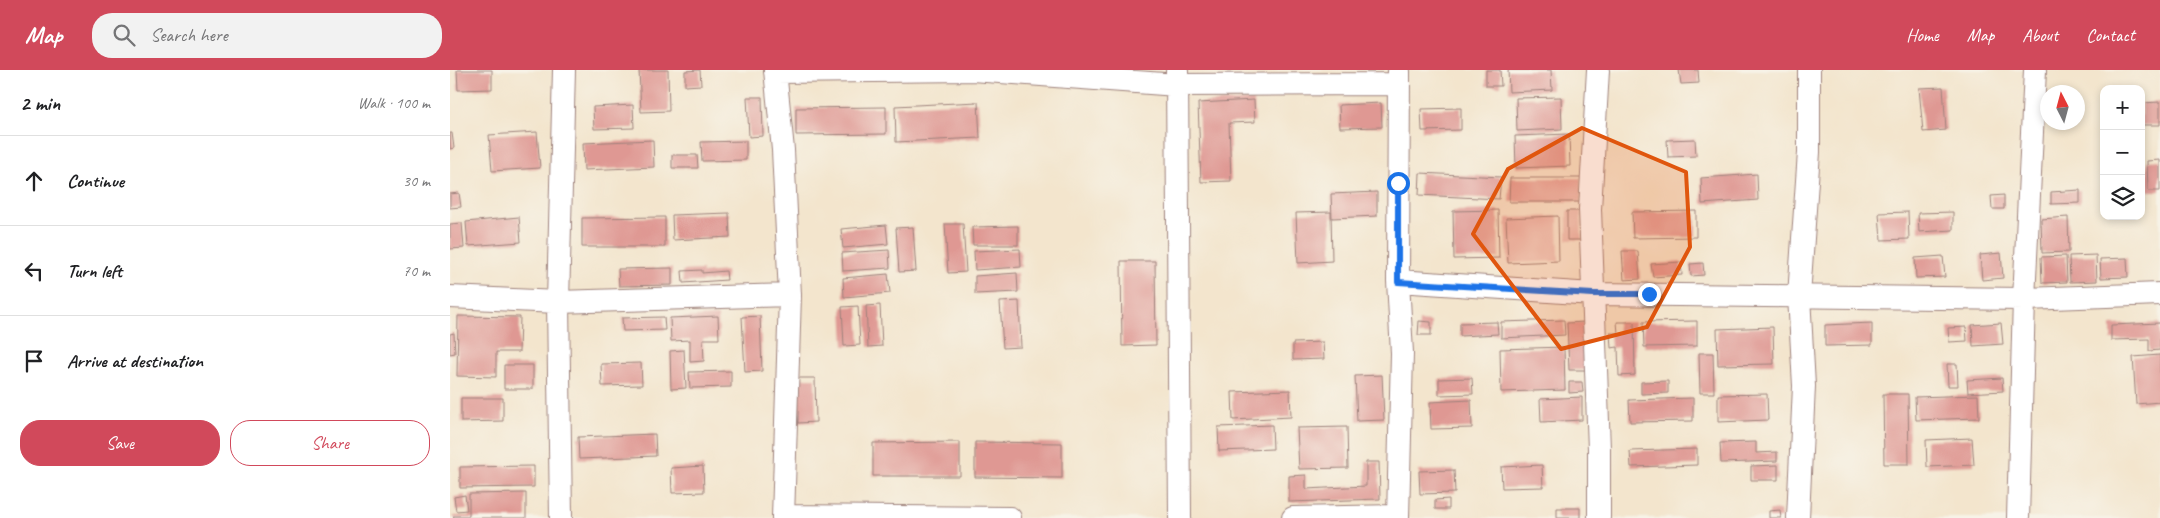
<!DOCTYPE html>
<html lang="en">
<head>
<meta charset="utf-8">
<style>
  :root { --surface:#fff; --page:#f2f2f2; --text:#202124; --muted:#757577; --line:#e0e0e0; --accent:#d1495b }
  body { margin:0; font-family:Caveat,sans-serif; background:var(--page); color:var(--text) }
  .controls { position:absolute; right:15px; top:15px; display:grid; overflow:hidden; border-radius:10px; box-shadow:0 2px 8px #0003 }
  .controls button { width:45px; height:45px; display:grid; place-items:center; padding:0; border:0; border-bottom:1px solid var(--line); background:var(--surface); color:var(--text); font:25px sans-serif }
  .compass { position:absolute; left:1590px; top:15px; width:45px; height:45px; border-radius:50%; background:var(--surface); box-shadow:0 2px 8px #0003; rotate:354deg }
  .stop { position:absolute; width:15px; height:15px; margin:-11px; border:4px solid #1a73e8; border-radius:50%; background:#fff }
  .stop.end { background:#1a73e8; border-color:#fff; box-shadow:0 1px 5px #0008 }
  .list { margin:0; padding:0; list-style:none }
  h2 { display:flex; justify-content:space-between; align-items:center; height:65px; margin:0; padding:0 20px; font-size:21px }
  h2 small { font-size:16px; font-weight:400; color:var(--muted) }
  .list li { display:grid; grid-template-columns:32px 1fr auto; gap:15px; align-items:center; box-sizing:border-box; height:90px; padding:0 20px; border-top:1px solid var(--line) }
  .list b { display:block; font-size:19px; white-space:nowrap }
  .list em { font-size:16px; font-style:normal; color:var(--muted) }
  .actions { display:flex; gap:10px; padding:15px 20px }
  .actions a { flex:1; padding:11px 0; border:1px solid var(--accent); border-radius:20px; text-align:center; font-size:18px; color:var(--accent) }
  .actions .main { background:var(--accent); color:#fff }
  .icon { flex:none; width:28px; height:28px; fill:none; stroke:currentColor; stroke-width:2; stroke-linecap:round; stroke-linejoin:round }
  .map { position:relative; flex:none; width:1710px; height:448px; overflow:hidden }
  header { display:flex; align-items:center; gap:30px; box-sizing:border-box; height:70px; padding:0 25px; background:var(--accent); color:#fff }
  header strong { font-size:24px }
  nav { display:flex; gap:28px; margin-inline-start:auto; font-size:18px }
  .search { width:350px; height:45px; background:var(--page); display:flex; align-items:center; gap:12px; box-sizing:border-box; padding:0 18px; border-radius:20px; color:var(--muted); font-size:19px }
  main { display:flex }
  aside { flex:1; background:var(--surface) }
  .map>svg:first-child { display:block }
</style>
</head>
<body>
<header>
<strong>Map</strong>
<div class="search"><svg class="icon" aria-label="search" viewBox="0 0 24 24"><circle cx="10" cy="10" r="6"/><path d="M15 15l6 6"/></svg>Search here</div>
<nav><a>Home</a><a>Map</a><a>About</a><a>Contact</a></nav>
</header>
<main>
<aside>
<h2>2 min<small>Walk · 100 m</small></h2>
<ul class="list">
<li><svg class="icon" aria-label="ahead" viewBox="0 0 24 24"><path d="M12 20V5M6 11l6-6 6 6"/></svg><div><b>Continue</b></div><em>30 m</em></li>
<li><svg class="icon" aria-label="left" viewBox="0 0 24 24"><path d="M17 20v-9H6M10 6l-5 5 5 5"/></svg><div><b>Turn left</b></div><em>70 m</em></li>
<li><svg class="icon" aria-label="arrive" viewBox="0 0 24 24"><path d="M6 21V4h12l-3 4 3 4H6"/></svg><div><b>Arrive at destination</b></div></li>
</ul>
<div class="actions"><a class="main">Save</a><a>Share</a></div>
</aside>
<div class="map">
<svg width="1710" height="448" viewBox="0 0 1710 448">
  <rect width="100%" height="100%" fill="#f7f3e8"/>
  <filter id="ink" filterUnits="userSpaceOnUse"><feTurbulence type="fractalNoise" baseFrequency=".02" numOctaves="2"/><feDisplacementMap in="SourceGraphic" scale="10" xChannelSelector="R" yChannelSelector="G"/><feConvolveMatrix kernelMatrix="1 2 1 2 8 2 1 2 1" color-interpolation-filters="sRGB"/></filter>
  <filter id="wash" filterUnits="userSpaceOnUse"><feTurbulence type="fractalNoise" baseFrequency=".0096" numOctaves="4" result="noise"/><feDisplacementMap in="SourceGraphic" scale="20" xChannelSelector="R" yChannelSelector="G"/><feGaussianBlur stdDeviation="1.12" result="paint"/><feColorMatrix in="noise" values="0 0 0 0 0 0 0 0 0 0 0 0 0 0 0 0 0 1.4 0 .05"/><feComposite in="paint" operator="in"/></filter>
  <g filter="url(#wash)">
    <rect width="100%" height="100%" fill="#f3e5cd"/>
    <g id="blocks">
      <path fill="#df9893" d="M7 0H42V19L8 20Z
        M189 0H218L219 41 191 42Z
        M250 0 251 15 235 16V1Z
        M1036 0H1050L1051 16H1036Z
        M1058 0H1101L1102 20 1059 22Z
        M1229 0H1248L1249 13 1231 14Z
        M1493 17 1496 60 1473 62 1469 18Z
        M297 27H312L313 66 299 67Z
        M1111 27 1112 59 1067 61 1066 28Z
        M804 30 805 52 779 53 781 111 751 112 748 33Z
        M528 32 530 68 446 72 445 36Z
        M1710 32V55H1691V33Z
        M931 33 932 57 890 58 889 35Z
        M183 35 184 58 144 59 143 37Z
        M436 37V64L346 65V38Z
        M1011 38V60L972 61 971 39Z
        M87 62 90 98 42 101 39 65Z
        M0 63H2L4 78 0 79Z
        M1119 64 1120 96 1066 98 1065 66Z
        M1245 69 1246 86 1218 87 1217 70Z
        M203 70 204 97 134 100 133 73Z
        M296 71V90L252 91 251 72Z
        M222 85H247L248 98H222Z
        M1710 90V121H1698L1697 91Z
        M970 103 1051 107 1049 129 969 125Z
        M1307 104 1308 130 1252 134 1251 108Z
        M1060 108H1131V132H1059Z
        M1630 120V133L1601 134V122Z
        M927 122V146L882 148 881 124Z
        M9 123 11 137 0 138V124Z
        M1554 125V139H1542L1541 126Z
        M1048 140 1049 188 1004 189 1003 141Z
        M1117 141H1131L1132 170H1117Z
        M1246 141V167L1183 168 1182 142Z
        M881 142 882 191 848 193 846 143Z
        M1458 142 1459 169 1431 170 1429 143Z
        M1503 142V160L1469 162 1468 143Z
        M279 143 280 167 223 170 222 145Z
        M1108 146 1109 191 1058 193 1056 148Z
        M69 147 71 172 18 176 16 152Z
        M215 147V177H132V148Z
        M1618 147 1619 182 1592 183 1591 149Z
        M12 153 14 178 0 179V154Z
        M495 154H513L516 202 498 203Z
        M436 155 438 174 393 178 391 159Z
        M568 156V175H523L522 157Z
        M463 157 466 201 449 202 446 158Z
        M570 179 571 197 525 200 524 181Z
        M439 180 440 198 393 201 392 183Z
        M1172 181H1188L1190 209 1174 210Z
        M1551 183 1553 208 1532 210 1530 185Z
        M1646 185 1647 211 1620 212 1619 186Z
        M1493 186 1495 207 1466 208 1465 188Z
        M1616 186 1617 212 1592 213 1591 187Z
        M1677 188 1678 207 1651 208 1650 189Z
        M671 191H705L706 275 672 276Z
        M1231 192 1232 205 1203 207 1201 194Z
        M1253 193 1254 205 1241 206 1240 194Z
        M222 198V215L169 216 168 199Z
        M252 200V203L276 201 277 210 233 213 232 201Z
        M567 203 568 222 525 224V206Z
        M438 204 440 223 394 227 393 208Z
        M569 231 571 277 553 278 550 232Z
        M430 235 432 276 418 277 416 236Z
        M408 236 410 275 394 276 392 237Z
        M8 246 70 247 69 282H46V307L7 306Z
        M268 246 269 269H253L254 291 240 292V270L221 271 220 248Z
        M310 246 312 301 295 302 292 247Z
        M214 247 215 260 173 261 172 248Z
        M1114 250 1115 265 1051 268V252Z
        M969 251 981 252V265H968Z
        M1247 251V276L1194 277 1193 252Z
        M1047 252 1048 264 1010 266V253Z
        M1134 252 1136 300H1119L1117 253Z
        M1167 252H1184L1185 305 1169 306 1168 277 1161 278 1160 263H1168Z
        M1422 253V275L1375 276V255Z
        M1551 253 1553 274 1523 276 1522 255Z
        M1710 253V280L1699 281V269L1661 270V255Z
        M1323 257 1324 294 1268 295 1267 259Z
        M1516 257 1517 271 1499 272 1498 258Z
        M4 263 5 283 0 284V264Z
        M873 272 874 289 843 290V273Z
        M1114 277 1115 320 1051 322 1050 279Z
        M234 280 236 318 221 319 220 281Z
        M1249 283H1263L1264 323H1250Z
        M1710 285V332L1686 334 1683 287Z
        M191 293 192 315 152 316 151 294Z
        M1497 294H1507L1508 316H1498Z
        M54 295H83V319H54Z
        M281 301V317L240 318 239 302Z
        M932 305 934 350 907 351 905 306Z
        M347 308H365L366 352 348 353Z
        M1022 308 1023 324 989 325V309Z
        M1552 308 1553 321 1518 323 1517 310Z
        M1218 311V323L1191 324V312Z
        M1119 312H1132L1133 322 1119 323Z
        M840 320 841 347 783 350 782 322Z
        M1317 324 1318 350 1268 352V325Z
        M1433 324H1458L1459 394H1434Z
        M1528 325 1529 348 1466 350 1465 327Z
        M1132 327V350L1091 352 1090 329Z
        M11 328H53V351L11 352Z
        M1243 328V351L1180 352 1179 330Z
        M1021 330 1022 358 981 359 980 332Z
        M822 355 823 379 769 381 768 357Z
        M897 357 898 398 849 399 847 358Z
        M205 364 206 386 129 389 128 367Z
        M1522 368 1524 395 1477 397 1476 370Z
        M510 372V406H423V373Z
        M525 372 612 373V408L525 407Z
        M1306 372V383L1327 382V391L1271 393 1270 373Z
        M1247 379V395L1181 397 1180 381Z
        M916 392H929L930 429 839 432V406L856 405V419L916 416Z
        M1092 395 1093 417 1052 418 1051 397Z
        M1328 395V410H1301V396Z
        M84 396V417L10 418V397Z
        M253 396 254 422 222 423 221 398Z
        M1004 400 1005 423 970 424 969 401Z
        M76 423V448H4L3 446H19V424Z
        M15 425 17 440 6 441 4 427Z
        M999 429V439H985V430Z
        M1107 438H1130V448H1107Z
        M1330 440 1331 448H1319V441Z"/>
    </g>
  </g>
  <g filter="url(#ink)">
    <use href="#blocks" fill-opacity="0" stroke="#9e827c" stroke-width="1"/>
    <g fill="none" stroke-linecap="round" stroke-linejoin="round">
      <g stroke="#9e827c" stroke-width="24">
        <path id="street" d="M325 0 333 80 340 225 333 448
          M1148 0 1140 139 1149 379V448
          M727 1 730 448
          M325 2 522 0 727 15 949 14
          M948 211 1143 224 1574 229 1710 224
          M0 227 108 232 340 225
          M333 446 560 448
          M111 448 108 232 114 0
          M843 448 948 446
          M948 448 952 283 948 211 949 1
          M1348 448 1354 316 1349 226 1359 82V0
          M1568 448 1574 229 1585 0"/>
      </g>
      <use href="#street" stroke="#fff" stroke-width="22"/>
    </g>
  </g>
  <g fill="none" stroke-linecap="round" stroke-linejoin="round" filter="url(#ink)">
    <path stroke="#1a73e8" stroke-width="6" d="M948 113V212L1143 224H1199"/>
  </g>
  <path fill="#e0560e" fill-opacity="0.2" stroke="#e0560e" stroke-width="4" stroke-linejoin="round" d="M1132 58 1236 102 1240 177 1197 257 1111 279 1023 164 1058 99Z"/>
</svg>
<div class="controls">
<button>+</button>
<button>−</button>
<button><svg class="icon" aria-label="layers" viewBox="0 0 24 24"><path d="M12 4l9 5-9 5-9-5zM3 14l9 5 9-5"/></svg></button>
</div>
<svg class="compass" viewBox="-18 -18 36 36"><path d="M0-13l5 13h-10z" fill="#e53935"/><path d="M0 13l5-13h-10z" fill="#757577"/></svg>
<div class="stop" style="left:948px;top:113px"></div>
<div class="stop end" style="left:1199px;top:224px"></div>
</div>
</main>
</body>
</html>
